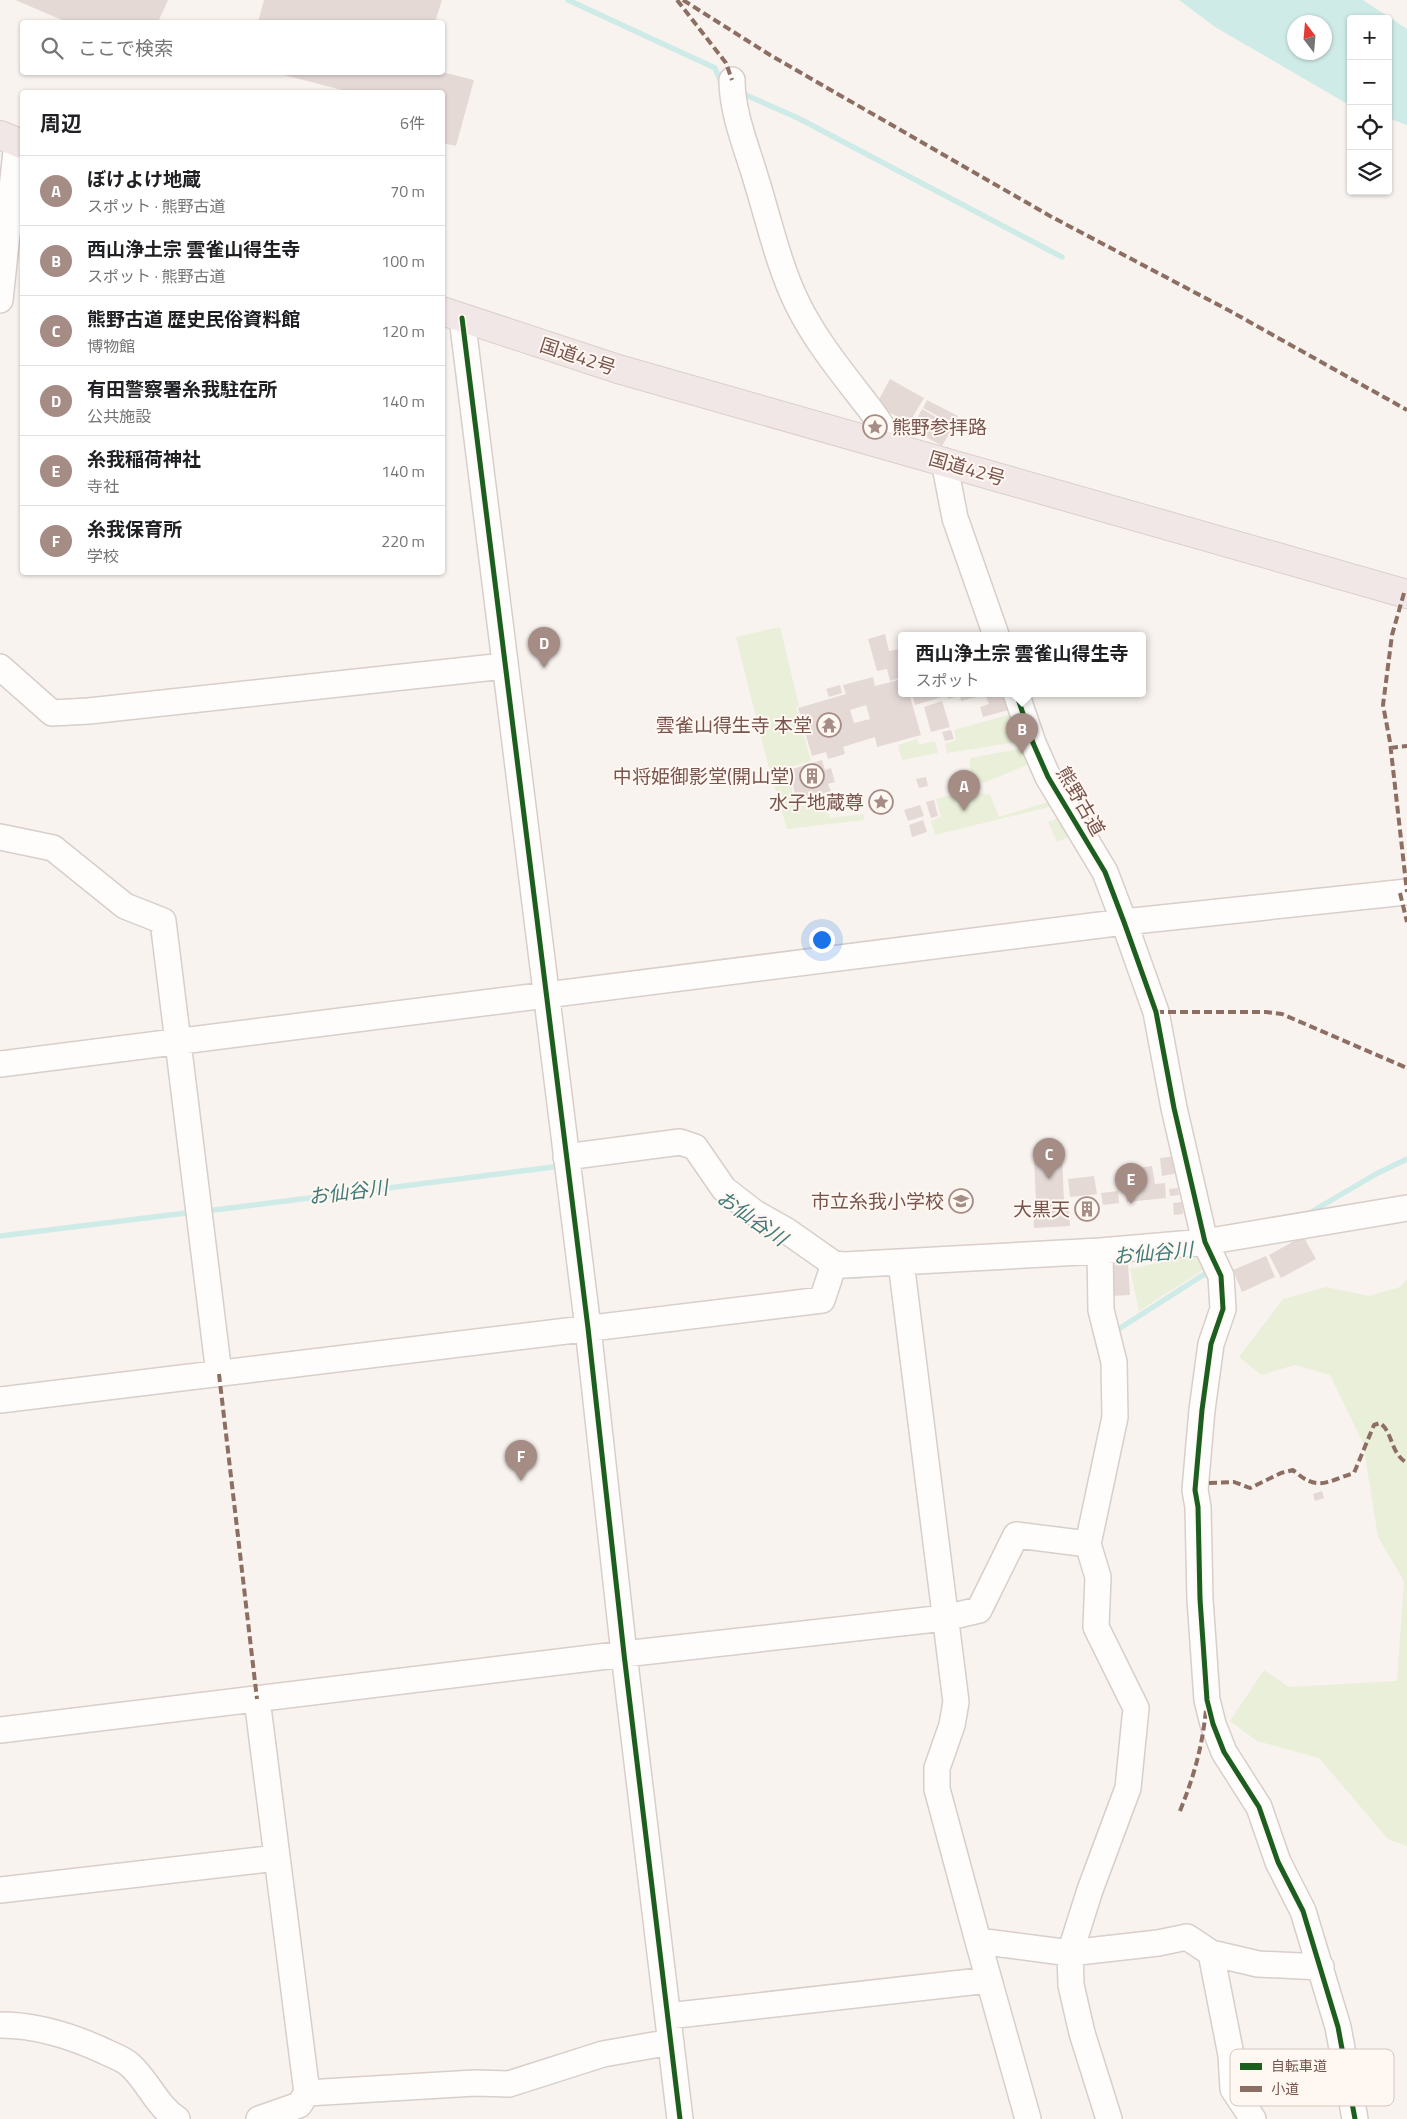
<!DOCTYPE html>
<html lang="ja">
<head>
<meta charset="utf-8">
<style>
  :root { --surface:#fff; --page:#f6f6f6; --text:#202124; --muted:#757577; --line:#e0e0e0; --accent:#a58c85 }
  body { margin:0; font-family:"Titillium Web","Noto Sans JP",sans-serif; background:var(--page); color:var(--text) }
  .controls { position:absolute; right:15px; top:15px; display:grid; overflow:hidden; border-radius:5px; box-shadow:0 1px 4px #0004 }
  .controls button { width:45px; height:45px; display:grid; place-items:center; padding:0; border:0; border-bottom:1px solid var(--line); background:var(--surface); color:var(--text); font:25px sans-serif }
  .compass { position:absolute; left:1287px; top:15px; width:45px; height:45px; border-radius:50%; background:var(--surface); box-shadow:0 1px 4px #0004; rotate:344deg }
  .you { position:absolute; left:821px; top:939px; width:18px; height:18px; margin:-12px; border:4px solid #fff; border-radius:50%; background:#1a73e8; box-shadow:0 0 0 8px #1a73e833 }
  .badge { display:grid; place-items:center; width:32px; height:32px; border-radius:50%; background:var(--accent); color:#fff; font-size:16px; font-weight:700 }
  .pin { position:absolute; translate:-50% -41px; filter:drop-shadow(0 1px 2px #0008) }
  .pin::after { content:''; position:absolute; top:26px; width:18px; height:15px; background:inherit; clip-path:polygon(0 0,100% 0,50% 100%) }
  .popup { position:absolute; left:898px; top:632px; width:248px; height:65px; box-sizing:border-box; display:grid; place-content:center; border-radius:5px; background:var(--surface); filter:drop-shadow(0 1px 4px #0005); font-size:16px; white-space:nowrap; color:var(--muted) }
  .popup b { font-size:19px; color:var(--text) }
  .popup::after { content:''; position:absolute; left:50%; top:100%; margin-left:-10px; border:10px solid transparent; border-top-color:var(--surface) }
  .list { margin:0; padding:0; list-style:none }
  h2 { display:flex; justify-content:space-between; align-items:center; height:65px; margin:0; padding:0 20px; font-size:21px }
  h2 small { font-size:16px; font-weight:400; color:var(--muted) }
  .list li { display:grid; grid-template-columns:32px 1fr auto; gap:15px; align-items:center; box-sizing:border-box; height:70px; padding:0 20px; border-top:1px solid var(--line) }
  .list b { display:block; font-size:19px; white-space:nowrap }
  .list p { margin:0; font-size:16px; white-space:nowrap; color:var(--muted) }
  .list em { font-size:16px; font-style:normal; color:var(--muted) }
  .icon { flex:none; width:28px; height:28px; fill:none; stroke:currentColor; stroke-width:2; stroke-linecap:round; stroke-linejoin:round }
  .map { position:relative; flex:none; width:1407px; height:2119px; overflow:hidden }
  .search { position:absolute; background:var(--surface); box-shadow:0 1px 4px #0004; left:20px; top:20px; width:425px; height:55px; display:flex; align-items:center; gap:12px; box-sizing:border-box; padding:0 18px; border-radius:5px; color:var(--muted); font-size:19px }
  .panel { position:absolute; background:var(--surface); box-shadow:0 1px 4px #0004; left:20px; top:90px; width:425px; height:485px; border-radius:5px }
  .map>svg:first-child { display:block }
</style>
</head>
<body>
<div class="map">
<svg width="1407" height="2119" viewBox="0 0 1407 2119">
  <rect width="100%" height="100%" fill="#f8f3ee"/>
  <path fill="#e9efd9" d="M780 627 799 706 796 707 811 761 786 768 797 807 826 802 830 818 864 814V820L787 829 765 753 736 637Z
    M1012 714 1022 741 947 753 945 744 956 740 954 730Z
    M917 739 919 745 935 741 938 753 902 760 898 745Z
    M1025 748 1032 763 983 783 973 779 970 768V758Z
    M978 792 990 795 999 817 1051 801 1053 806 935 835 931 821 941 817 936 799 953 794Z
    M1065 815 1073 835 1057 842 1048 822Z
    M1200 1254 1209 1266 1139 1311 1130 1269Z
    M1407 1279V1846L1388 1839 1319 1758 1257 1741 1230 1721 1264 1670 1289 1687 1397 1681 1404 1581 1378 1537 1363 1443 1330 1375 1295 1365 1261 1375 1239 1357 1283 1299 1326 1287 1369 1296 1400 1287Z"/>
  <path fill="#cfebe8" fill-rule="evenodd" d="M1179 0H1363L1407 29V125L1388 118V19H1351V106L1215 27ZM1294 22H1324V52H1294Z"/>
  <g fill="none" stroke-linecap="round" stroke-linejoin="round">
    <path stroke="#cfebe8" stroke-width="5.5" d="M568 0 715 68 722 85
      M739 92 798 118 1062 257
      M206 1211 561 1166
      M1306 1215 1376 1174 1407 1159
      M0 1236 194 1212
      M840 1276H861
      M1114 1332 1211 1270"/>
  </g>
  <path fill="#e5d9d6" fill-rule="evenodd" d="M15 0H168L158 22H67Z
    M264 0H442L435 22H258Z
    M442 72 474 80 456 146 442 143V92H350L276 73Z
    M890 379 924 398 909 423 876 405Z
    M927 400 958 416 954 425 923 408Z
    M922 409 953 427 942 446 912 429Z
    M885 634 889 651 899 649 902 661V677L890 681 887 669 877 671 868 639Z
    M873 677 875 686 902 679V693H909L921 735 877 747 875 737 843 747 845 754 828 759 826 752 812 756 798 708 846 694 843 685ZM866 705 870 719 854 723 850 710Z
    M840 685 842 693 829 697 826 689Z
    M912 693H941L942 697 915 705Z
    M946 693H981L977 694V697L961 701 960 696 948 699Z
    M1001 693H1007L1012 709 983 717 980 707 989 704 986 697Z
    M942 701 950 727 931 732 924 707Z
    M951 730 954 739 945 741 942 732Z
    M822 760 825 770 831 768 835 782 828 784 831 791 797 801 789 770Z
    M926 777 928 786 919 788 916 779Z
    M934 800 938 816 931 818 926 802Z
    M920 805 924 816 908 821 904 810Z
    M923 820 927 832 912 837 909 825Z
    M1176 1156 1178 1173 1162 1176 1160 1158Z
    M1062 1157 1064 1201H1068L1070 1226 1034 1228 1033 1202H1036L1034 1158Z
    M1152 1166 1155 1184 1165 1183 1166 1198 1127 1202 1125 1187 1141 1185 1138 1168Z
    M1094 1176 1097 1194 1070 1197 1068 1179Z
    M1178 1188 1179 1195 1170 1196 1169 1189Z
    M1118 1191 1119 1203 1103 1205 1101 1193Z
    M1182 1202 1183 1214 1174 1215 1173 1203Z
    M1092 1204 1093 1212 1082 1213V1205Z
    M1303 1236 1316 1259 1281 1278 1269 1255Z
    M1266 1256 1275 1277 1242 1292 1233 1270Z
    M1128 1264 1130 1295 1111 1296 1108 1265Z
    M1322 1491 1324 1498 1315 1501 1313 1494Z"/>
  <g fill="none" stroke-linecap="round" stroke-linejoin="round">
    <g stroke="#d8ceca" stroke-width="28">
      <path id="minor" d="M732 80C732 112 746 146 755 176 768 217 778 264 797 303 816 342 844 375 870 409 879 421 887 435 896 447
        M0 300 17 142
        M462 318 588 1328 624 1654 680 2119
        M944 461 955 518 996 635
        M0 667 52 713 89 711 504 666
        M1016 693 1033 743 1048 777 1105 872 1124 922 1156 1012 1174 1108 1205 1242 1221 1276 1223 1309 1211 1344 1202 1410 1195 1490 1198 1507 1200 1599 1207 1700 1213 1724 1224 1752 1259 1807 1278 1862 1303 1911 1338 2027 1355 2119
        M0 837 53 848 125 906 163 921 219 1374
        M0 1064 1124 922 1407 892
        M566 1157 680 1142 695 1147 724 1189 755 1213 787 1231 834 1264 844 1265 1100 1251 1205 1242 1407 1208
        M1100 1251 1101 1310 1114 1362 1115 1417 1088 1544 1098 1577 1096 1627 1136 1708 1128 1788 1090 1890 1070 1953 1071 1985 1082 2033 1109 2119
        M901 1262 956 1702 952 1725 937 1768V1789L978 1941
        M0 1400 822 1300 834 1264
        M257 1699 307 2093 475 2083 509 2084 603 2054 671 2042
        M0 1730 624 1654 945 1618 979 1610 1016 1535 1088 1544
        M0 1890 276 1858
        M1211 1953 1231 2055 1233 2089 1253 2119
        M668 2016 989 1980
        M0 2025C38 2025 72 2036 106 2052 114 2056 124 2059 130 2065 148 2081 156 2105 177 2119
        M259 2119 299 2105 307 2093
        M1028 2119 978 1941 1070 1953 1158 1943 1187 1937 1211 1953 1258 1964 1321 1967"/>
    </g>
    <g stroke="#dacfcb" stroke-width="30">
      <path id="highway" d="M0 135 22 144
        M442 311 618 369 1407 594"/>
    </g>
    <use href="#minor" stroke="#fefdfc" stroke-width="25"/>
    <use href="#highway" stroke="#f1e7e6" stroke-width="28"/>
    <path stroke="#8d6e63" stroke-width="4" stroke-dasharray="8 4" stroke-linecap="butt" d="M677 0 726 63 732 80
      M683 0 770 55 1050 216 1230 311 1407 410
      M1404 593 1392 635 1383 705 1390 742 1407 892
      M1390 748 1407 746
      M1400 893 1407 922
      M1156 1012H1266L1282 1014 1407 1068
      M219 1374 257 1699
      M1209 1483 1234 1482 1250 1488 1281 1473 1293 1470C1318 1492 1325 1482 1354 1473L1374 1425 1380 1423C1393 1432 1390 1453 1407 1463
      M1180 1811C1194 1776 1202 1748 1206 1710"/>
    <g stroke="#fff7f1" stroke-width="8">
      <path id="cycleway" d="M462 318 588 1328 624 1654 680 2119
        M1016 693 1033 743 1048 777 1105 872 1124 922 1156 1012 1174 1108 1205 1242 1221 1276 1223 1309 1211 1344 1202 1410 1195 1490 1198 1507 1200 1599 1207 1700 1213 1724 1224 1752 1259 1807 1278 1862 1303 1911 1338 2027 1355 2119"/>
    </g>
    <use href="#cycleway" stroke="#1b5e20" stroke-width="5"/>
  </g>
  <defs>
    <g id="sight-ring" transform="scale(1.25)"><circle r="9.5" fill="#fff7f1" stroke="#a58c85" stroke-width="1.5"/><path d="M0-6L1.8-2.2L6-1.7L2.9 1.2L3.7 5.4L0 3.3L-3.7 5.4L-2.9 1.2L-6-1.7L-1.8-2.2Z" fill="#a58c85"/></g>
    <g id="temple-ring" transform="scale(1.25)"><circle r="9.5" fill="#fff7f1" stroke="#a58c85" stroke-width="1.5"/><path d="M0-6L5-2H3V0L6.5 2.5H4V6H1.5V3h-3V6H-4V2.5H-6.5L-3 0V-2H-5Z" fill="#a58c85"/></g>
    <g id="building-ring" transform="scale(1.25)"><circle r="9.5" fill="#fff7f1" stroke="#a58c85" stroke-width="1.5"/><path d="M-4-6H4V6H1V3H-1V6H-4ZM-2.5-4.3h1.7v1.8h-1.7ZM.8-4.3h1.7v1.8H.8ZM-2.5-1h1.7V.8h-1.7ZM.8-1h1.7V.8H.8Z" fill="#a58c85"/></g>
    <g id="school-ring" transform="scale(1.25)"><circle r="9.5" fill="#fff7f1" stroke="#a58c85" stroke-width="1.5"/><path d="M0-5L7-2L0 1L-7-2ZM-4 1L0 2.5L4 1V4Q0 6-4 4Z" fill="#a58c85"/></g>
  </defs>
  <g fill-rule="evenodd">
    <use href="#sight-ring" x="875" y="427"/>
    <use href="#temple-ring" x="829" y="725"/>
    <use href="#building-ring" x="812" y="776"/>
    <use href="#sight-ring" x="881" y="802"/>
    <use href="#school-ring" x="961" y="1201"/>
    <use href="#building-ring" x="1087" y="1209"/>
  </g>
  <g text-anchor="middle" stroke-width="4" stroke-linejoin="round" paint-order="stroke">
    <g font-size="19" fill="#78544d" stroke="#fff7f1">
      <text transform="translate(578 356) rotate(18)" y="7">国道42号</text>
      <text transform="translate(967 468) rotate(16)" y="7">国道42号</text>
      <text transform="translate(1081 801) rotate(60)" y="7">熊野古道</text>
    </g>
    <g font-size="19" fill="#78544d" stroke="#fff7f1" text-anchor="end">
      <text x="892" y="434" text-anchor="start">熊野参拝路</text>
      <text x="812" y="732">雲雀山得生寺 本堂</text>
      <text x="794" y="783">中将姫御影堂(開山堂)</text>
      <text x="864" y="809">水子地蔵尊</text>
      <text x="944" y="1208">市立糸我小学校</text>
      <text x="1070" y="1216">大黒天</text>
    </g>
    <g font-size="20" font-style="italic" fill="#407c7b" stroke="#fff7f1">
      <text transform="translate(348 1192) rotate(-7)" y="7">お仙谷川</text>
      <text transform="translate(752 1218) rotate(35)" y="7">お仙谷川</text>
      <text transform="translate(1153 1253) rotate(-5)" y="7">お仙谷川</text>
    </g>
  </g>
  <rect x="1230" y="2049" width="164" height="57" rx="8" fill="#fff7f1" stroke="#d6c6c0" stroke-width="1"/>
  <rect x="1240" y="2063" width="22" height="7" fill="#1b5e20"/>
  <rect x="1240" y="2086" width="22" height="6" fill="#8d6e63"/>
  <g font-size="14" fill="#78544d">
    <text x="1271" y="2071">自転車道</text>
    <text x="1271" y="2094">小道</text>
  </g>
</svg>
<div class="controls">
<button>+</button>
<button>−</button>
<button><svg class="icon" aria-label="locate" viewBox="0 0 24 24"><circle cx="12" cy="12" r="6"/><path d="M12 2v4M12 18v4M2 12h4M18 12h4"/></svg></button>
<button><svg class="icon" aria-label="layers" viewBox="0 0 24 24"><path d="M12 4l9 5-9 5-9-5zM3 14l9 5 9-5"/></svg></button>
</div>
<svg class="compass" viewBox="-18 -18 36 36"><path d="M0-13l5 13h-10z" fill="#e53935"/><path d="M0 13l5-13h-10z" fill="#757577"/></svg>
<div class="you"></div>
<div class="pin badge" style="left:964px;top:811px">A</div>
<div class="pin badge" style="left:1022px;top:754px">B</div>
<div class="popup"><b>西山浄土宗 雲雀山得生寺</b>スポット</div>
<div class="pin badge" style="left:1049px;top:1179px">C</div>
<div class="pin badge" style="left:544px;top:668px">D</div>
<div class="pin badge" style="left:1131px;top:1204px">E</div>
<div class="pin badge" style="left:521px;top:1481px">F</div>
<div class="search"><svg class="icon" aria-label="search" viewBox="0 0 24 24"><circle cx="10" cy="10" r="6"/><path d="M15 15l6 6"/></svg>ここで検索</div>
<section class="panel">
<h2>周辺<small>6件</small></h2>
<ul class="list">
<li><span class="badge">A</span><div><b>ぼけよけ地蔵</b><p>スポット · 熊野古道</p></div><em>70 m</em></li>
<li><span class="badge">B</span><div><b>西山浄土宗 雲雀山得生寺</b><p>スポット · 熊野古道</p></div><em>100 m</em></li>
<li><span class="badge">C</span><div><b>熊野古道 歴史民俗資料館</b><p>博物館</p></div><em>120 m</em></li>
<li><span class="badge">D</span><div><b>有田警察署糸我駐在所</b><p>公共施設</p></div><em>140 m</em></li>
<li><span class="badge">E</span><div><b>糸我稲荷神社</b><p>寺社</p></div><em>140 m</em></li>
<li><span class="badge">F</span><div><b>糸我保育所</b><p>学校</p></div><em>220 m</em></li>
</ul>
</section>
</div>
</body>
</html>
